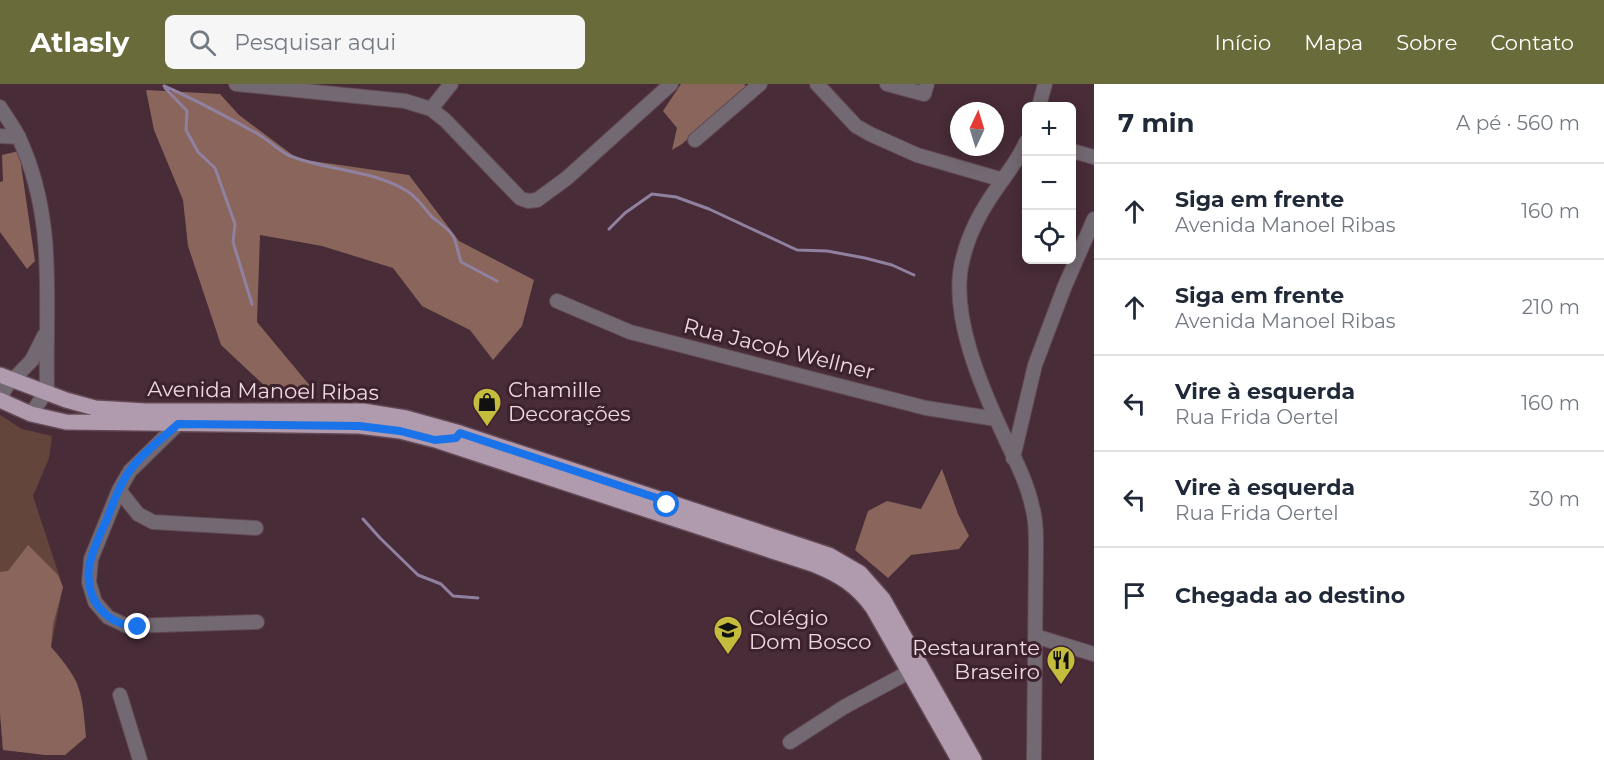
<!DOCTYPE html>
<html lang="pt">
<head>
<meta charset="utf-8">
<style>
  :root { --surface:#fff; --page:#f6f6f7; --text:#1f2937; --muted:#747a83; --line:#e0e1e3; --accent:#696b3a }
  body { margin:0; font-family:Montserrat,sans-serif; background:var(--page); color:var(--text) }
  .controls { position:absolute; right:18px; top:18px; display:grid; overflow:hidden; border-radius:9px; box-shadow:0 3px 15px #0003 }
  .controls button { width:54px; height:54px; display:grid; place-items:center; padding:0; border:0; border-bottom:2px solid var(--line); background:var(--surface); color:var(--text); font:30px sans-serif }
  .compass { position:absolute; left:950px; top:18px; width:54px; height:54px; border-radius:50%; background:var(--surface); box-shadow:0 3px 15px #0003; rotate:4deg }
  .stop { position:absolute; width:18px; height:18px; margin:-14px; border:4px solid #1a73e8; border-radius:50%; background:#fff }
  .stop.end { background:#1a73e8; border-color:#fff; box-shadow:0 2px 6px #0008 }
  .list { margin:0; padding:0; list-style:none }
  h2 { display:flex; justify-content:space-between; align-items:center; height:78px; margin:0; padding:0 24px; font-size:26px }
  h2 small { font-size:20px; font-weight:400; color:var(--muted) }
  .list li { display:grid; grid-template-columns:39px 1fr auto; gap:18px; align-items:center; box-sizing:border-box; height:96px; padding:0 24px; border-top:2px solid var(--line) }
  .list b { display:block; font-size:22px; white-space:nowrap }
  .list p { margin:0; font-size:20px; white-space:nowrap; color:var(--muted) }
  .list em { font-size:20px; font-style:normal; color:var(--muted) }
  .icon { flex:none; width:33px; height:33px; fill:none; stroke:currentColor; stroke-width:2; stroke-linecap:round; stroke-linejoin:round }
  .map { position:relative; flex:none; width:1094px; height:676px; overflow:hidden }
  header { display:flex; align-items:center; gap:36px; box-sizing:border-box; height:84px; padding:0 30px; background:var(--accent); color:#fff }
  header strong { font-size:28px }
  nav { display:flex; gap:33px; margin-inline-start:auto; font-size:21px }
  .search { width:420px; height:54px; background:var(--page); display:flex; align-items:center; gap:15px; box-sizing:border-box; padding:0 21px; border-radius:9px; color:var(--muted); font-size:22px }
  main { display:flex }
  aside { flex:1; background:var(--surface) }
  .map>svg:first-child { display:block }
</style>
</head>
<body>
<header>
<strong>Atlasly</strong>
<div class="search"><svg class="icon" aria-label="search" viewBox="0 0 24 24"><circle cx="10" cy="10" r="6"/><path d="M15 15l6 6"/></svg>Pesquisar aqui</div>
<nav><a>Início</a><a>Mapa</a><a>Sobre</a><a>Contato</a></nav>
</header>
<main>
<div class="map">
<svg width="1094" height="676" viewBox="0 0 1094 676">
  <rect width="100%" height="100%" fill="#482c38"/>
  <path fill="#63453c" d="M0 331 22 345 52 352 49 374 33 412 63 503 51 563 77 598 86 653 65 671 3 666 0 629Z"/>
  <path fill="#89655b" d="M681 0H744L748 4 682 60 672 66 677 44 663 27Z
    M146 6 220 10 239 31 298 75 409 91 459 157 534 196 522 242 493 276 470 246 422 222 393 184 322 162 260 151 257 238 316 309 267 304 221 261 188 162 183 116 154 46Z
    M19 67 35 177 27 185 0 148V98L3 97 2 71Z
    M942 385 958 430 969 452 959 465 911 471 888 494 855 466 868 427 887 417 921 425Z
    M28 461 58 491 63 503 53 541 51 563C82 598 82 608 86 653L65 671H45L3 666 0 629V488L8 487Z"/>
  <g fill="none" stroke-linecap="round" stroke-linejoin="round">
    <path stroke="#9081a0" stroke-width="3" d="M164 2C197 16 227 33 258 50 268 56 279 66 288 71 326 87 371 85 407 107 418 114 424 124 432 133 439 139 448 144 453 152 457 158 458 170 461 178L497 197
      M165 4 187 27 186 46 198 68 215 84 235 140 233 158 252 220
      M609 145 625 129 652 110 676 113 709 125 797 166 827 167 865 174 892 181 914 191
      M363 435 380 454 418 491 441 500 453 512 478 514"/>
    <g stroke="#624853" stroke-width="16">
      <path id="minor" d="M236 0 405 17 431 25 445 36 520 114 528 117 537 116 567 94 671 0
        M817 0 856 42 870 50 917 71 1003 96
        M887 0 924 10 927 0
        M1039 22 1045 0
        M0 23C6 33 14 43 19 54 57 136 45 216 47 303L46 308 31 330
        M431 25 451 0
        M0 52 19 53
        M695 56 760 0
        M1026 58C1019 75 1007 89 997 104 982 125 969 149 963 174 948 228 982 305 1005 354 1015 376 1027 398 1032 422 1036 435 1036 449 1036 463L1034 676
        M1072 67 1094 73
        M557 217 630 248 926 324 996 335
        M0 315 6 303 32 276 44 252
        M178 340 130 387 119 406 91 475 89 498 95 518 108 533 127 542 257 538
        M1013 374 1035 281 1064 204 1094 135
        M119 406 138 430 153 438 256 444
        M1035 552 1094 570
        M120 611 140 676
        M790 658 844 623 909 588"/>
    </g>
    <g stroke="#624853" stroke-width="18">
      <path id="major" d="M0 291 66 316 95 324 146 327H363L406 334 460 349 829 471 860 489 883 515 974 676
        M0 316 31 330 66 338 359 342 400 347 435 356 815 481C840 491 857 502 873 524L959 676"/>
    </g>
    <use href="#minor" stroke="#736972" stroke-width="14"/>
    <use href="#major" stroke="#b09aae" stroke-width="15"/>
  </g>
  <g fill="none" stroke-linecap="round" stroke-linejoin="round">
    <path stroke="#1a73e8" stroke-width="8" d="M138 543C105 540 85 516 89 483 92 466 100 450 107 435 113 419 119 402 128 389 141 370 162 355 178 340L359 342 400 347 435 356 456 354 460 349 666 417 667 421"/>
  </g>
  <defs>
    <g id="shop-pin" transform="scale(1.5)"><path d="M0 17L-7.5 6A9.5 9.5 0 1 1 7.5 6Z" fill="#c4bc3d" stroke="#3d222e"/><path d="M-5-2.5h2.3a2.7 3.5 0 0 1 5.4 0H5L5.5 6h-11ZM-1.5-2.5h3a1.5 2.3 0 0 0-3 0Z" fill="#111"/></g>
    <g id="school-pin" transform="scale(1.5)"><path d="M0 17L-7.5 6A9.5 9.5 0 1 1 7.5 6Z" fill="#c4bc3d" stroke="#3d222e"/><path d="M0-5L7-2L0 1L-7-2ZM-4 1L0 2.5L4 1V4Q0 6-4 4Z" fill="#111"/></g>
    <g id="restaurant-pin" transform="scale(1.5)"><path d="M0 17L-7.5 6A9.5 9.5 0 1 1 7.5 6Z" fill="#c4bc3d" stroke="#3d222e"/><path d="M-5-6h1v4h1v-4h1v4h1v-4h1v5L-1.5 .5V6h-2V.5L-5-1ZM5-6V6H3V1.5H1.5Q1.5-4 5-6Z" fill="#111"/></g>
  </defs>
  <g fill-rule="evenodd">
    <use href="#shop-pin" x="487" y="318"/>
    <use href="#school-pin" x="728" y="546"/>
    <use href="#restaurant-pin" x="1061" y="576"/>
  </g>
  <g text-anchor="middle" stroke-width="6" stroke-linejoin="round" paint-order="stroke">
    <g font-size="21" fill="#eddae1" stroke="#3d222e">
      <text transform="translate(779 265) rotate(14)" y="7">Rua Jacob Wellner</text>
      <text transform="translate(263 307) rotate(1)" y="7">Avenida Manoel Ribas</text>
    </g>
    <g font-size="21" fill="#eddae1" stroke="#3d222e" text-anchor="start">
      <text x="508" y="313">Chamille<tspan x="508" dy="24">Decorações</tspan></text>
      <text x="749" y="541">Colégio<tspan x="749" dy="24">Dom Bosco</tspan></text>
      <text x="1040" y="571" text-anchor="end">Restaurante<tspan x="1040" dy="24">Braseiro</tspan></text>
    </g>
  </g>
</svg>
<div class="controls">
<button>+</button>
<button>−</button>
<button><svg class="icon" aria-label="locate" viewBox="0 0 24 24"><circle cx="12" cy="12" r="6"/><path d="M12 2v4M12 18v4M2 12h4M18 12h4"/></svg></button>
</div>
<svg class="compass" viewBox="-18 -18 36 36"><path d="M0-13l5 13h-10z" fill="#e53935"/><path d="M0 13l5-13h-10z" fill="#747a83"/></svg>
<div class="stop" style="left:667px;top:421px"></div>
<div class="stop end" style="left:138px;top:543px"></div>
</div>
<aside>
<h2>7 min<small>A pé · 560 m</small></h2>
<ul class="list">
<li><svg class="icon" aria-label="ahead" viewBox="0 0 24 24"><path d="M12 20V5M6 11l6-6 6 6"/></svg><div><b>Siga em frente</b><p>Avenida Manoel Ribas</p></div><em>160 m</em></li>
<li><svg class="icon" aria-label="ahead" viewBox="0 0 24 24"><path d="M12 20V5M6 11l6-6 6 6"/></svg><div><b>Siga em frente</b><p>Avenida Manoel Ribas</p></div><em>210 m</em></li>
<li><svg class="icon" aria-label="left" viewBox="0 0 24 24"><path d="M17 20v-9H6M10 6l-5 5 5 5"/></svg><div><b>Vire à esquerda</b><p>Rua Frida Oertel</p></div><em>160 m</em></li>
<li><svg class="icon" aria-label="left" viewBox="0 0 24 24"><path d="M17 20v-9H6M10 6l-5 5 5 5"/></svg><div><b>Vire à esquerda</b><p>Rua Frida Oertel</p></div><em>30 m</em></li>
<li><svg class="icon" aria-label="arrive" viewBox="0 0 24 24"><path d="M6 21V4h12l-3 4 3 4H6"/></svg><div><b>Chegada ao destino</b></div></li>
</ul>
</aside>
</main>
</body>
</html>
